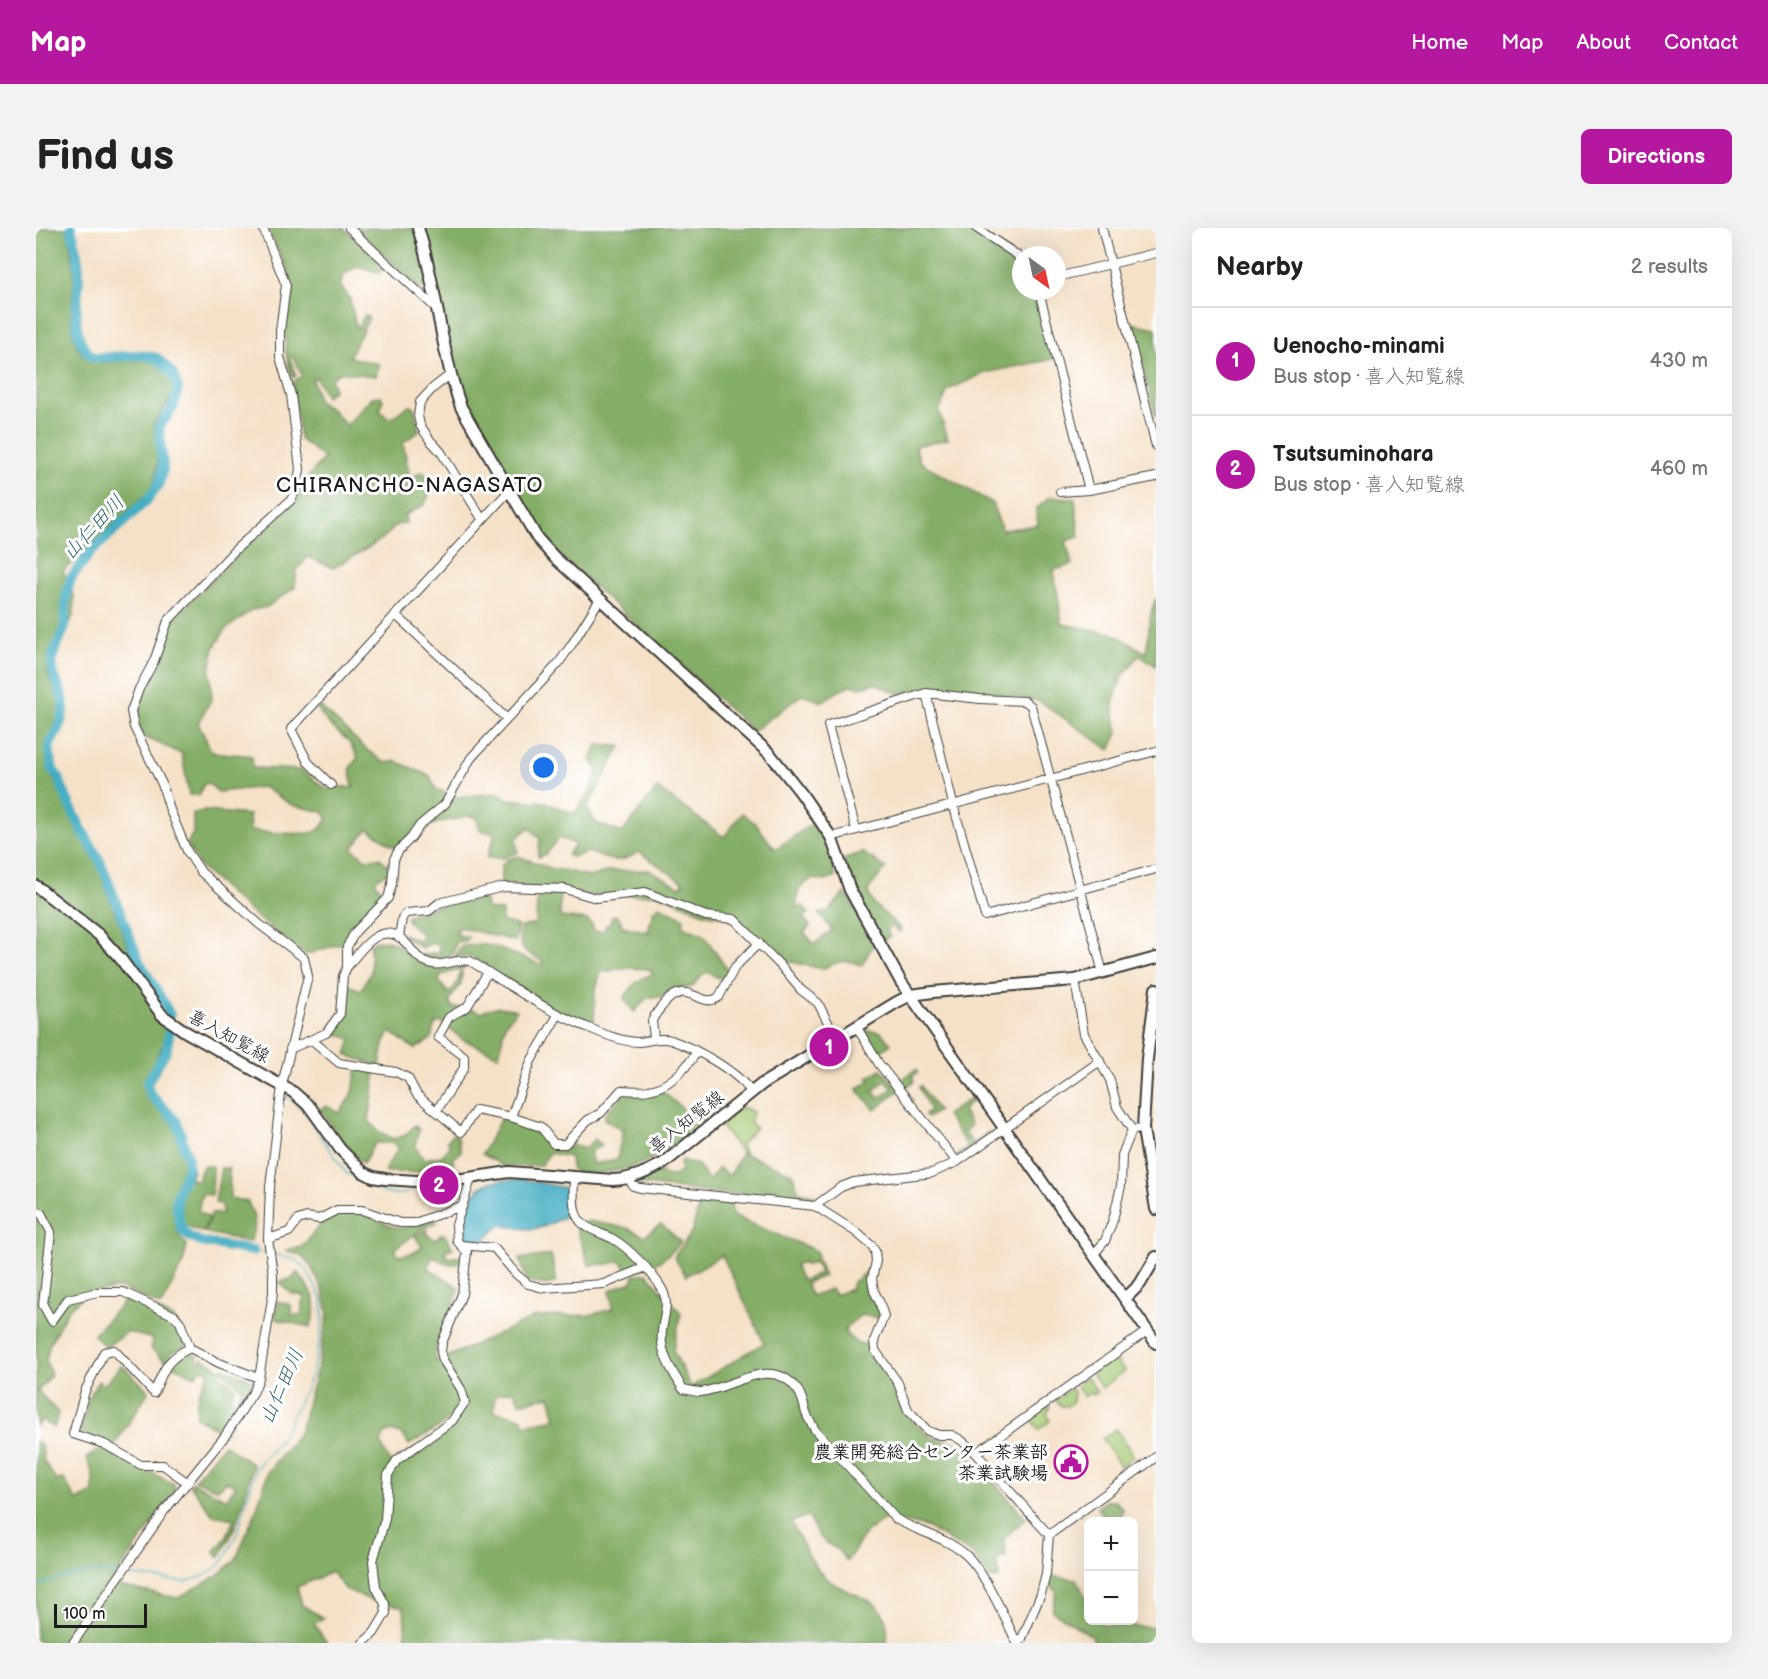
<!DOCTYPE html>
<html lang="en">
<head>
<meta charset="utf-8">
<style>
  :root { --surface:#fff; --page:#f2f2f2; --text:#222; --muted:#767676; --line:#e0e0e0; --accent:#b5179e }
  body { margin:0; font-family:"Balsamiq Sans","Klee One",sans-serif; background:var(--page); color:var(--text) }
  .controls { position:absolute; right:18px; bottom:18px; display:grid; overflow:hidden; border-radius:9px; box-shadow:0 6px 24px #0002 }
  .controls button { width:54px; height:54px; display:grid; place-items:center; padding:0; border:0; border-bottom:2px solid var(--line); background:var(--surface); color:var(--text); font:30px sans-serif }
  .compass { position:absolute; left:976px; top:18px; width:54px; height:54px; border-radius:50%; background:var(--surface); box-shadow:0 6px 24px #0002; rotate:147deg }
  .scale { position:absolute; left:18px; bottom:15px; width:93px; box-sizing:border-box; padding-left:6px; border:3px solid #1c1c1c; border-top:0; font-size:16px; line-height:21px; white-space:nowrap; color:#1c1c1c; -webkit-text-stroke:4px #fff; paint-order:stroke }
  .you { position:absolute; left:508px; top:540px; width:21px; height:21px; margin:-15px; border:4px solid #fff; border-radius:50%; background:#1a73e8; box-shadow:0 0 0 9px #1a73e833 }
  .badge { display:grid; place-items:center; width:39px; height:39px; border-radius:50%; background:var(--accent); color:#fff; font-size:20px; font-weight:700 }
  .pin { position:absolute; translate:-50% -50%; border:3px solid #fff; box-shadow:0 2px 6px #0006 }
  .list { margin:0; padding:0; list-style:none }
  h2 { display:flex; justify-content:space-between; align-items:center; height:78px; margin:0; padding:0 24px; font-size:26px }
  h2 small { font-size:20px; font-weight:400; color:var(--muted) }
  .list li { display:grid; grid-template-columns:39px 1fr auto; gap:18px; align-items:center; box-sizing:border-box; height:108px; padding:0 24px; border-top:2px solid var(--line) }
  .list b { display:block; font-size:22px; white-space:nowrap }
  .list p { margin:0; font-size:20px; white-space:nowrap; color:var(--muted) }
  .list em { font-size:20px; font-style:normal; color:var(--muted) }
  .map { position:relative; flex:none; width:1120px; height:1415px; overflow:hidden; border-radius:9px }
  header { display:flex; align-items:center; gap:36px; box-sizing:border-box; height:84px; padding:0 30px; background:var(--accent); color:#fff }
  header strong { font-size:28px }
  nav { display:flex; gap:33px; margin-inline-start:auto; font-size:21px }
  .intro { display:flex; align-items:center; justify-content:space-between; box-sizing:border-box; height:144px; padding:0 36px }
  h1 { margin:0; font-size:42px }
  .button { padding:15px 27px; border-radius:9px; background:var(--accent); color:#fff; font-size:21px; font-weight:700 }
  main { display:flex; gap:36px; padding:0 36px }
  aside { flex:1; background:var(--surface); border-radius:9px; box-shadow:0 6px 24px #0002 }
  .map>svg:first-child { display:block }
</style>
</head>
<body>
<header>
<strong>Map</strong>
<nav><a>Home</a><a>Map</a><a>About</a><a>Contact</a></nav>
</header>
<div class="intro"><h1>Find us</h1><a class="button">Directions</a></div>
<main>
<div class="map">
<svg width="1120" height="1415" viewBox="0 0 1120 1415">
  <rect width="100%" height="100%" fill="#fff"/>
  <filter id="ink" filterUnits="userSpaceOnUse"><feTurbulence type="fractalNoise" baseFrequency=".0167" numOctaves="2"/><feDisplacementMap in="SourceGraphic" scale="12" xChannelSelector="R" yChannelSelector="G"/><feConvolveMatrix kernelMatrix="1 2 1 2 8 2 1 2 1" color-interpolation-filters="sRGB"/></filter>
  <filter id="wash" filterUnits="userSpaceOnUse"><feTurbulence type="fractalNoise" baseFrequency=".008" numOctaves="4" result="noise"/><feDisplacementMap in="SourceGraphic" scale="24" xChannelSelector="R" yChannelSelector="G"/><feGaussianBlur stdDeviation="1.35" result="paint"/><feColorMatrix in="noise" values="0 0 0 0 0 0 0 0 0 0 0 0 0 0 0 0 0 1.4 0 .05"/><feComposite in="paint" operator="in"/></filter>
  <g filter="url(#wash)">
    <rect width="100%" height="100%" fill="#f5e1c7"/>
    <path fill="#a5ca74" stroke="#607348" stroke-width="1.5" d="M704 880H709L717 884 714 895 720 900 705 916 708 924H705L684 897Z
      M1079 1130 1089 1143 1066 1160 1056 1146Z
      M1049 1150H1052L1061 1164 1056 1167 1054 1164 1048 1169 1041 1159 1042 1156Z
      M1035 1160 1038 1164 1037 1173 1031 1178H1025L1019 1172Z
      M1012 1177 1014 1179 1011 1186 1014 1193 1002 1202 995 1191Z
      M1080 1201 1098 1228 1084 1238 1066 1211Z"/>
    <path fill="#84ae66" stroke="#506541" stroke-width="1.5" fill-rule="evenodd" d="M0 0H31C34 15 37 30 38 45 38 72 30 97 43 122 57 150 107 118 127 139 134 146 137 155 141 163L118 196C123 219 124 238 116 261L27 343 38 369V385L23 422 12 436 11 444 26 477 23 493 10 518V521L14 544 60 633 115 781 132 796 131 809 109 854 111 868 137 891 150 937 157 942 154 951 161 953 167 938H177L176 967 166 966 162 983 173 990 166 1004 149 997 142 1001 143 1008 151 1017 147 1035 125 1078 85 1060 51 1065 32 1082 14 1115 10 1133 15 1147 2 1163 22 1185 18 1200 6 1192 0 1199Z
      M231 0H307L350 37 343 45 321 38 308 47 304 57 313 69 321 101 329 87 333 90 313 129 343 136 340 148 304 144 295 151 298 161 290 168 280 150 276 151 282 173 298 183 310 198 336 169 345 168 347 173 344 183 354 191 373 177 378 179 383 203 367 215 374 250 386 244 399 254 388 277 369 287 370 295 360 297C346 316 317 327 297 340L272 329 261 341 259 359 231 379 216 382 189 402 178 420 174 443 176 470 162 495 176 524 216 528 217 540 265 542 292 562 300 558 317 560 314 540 322 529C318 524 316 517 311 512 300 502 288 494 281 479L284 478 330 521 349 535 360 533 394 548 400 561 421 569 463 565 472 571 509 574 538 586 553 566 562 542 555 532 561 517 585 518 551 580 560 595 586 605 621 560 688 609 706 585 719 595 739 621 779 594C790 610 796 628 799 648L790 653 775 651 763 661 760 679 767 678 773 685 768 690 774 698 768 704 778 716 796 702 783 686 793 683 809 664 839 713 826 738C812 729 800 734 786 741L751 733 724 712 699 689 670 686 623 666 560 668 465 656V638L470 632 482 628 517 641 532 643 553 649 573 643 614 642 644 659 648 655 603 624C582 637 575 633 553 624L536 629 531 627 540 616 523 610 510 626 502 629 504 611 493 599 480 611 482 624 467 630H451L459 606 444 602 440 589 428 588C421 594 414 591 405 594 389 598 372 609 360 620L332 601 316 620 330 631 344 630 352 638V645L341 650 339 655 350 666 311 706 306 715 269 727 219 688 165 640 151 616 157 605V585L170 583 213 587 214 603C228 603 273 609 282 602 286 600 289 594 292 591L287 584 256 577 227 559 182 564 172 555 168 556 163 567H153L146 526 108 509 102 499V478L106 464 122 430 135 394 193 334 258 273 266 256 288 230 264 211 256 155 266 148 257 128 254 130 260 148 256 150 250 126 249 96 255 57 250 38Z
      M320 0H935C947 7 981 26 985 38 987 45 985 56 985 63H1001L1018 131 949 145 912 162 903 183 912 211 879 218 884 234 956 275 966 302 1002 297 1000 281 1013 269 1039 270 1043 309 1030 313 1036 337 1018 342 1026 396 1076 405 1110 425 1115 384 1120 370V438L1103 427 1085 450 1077 476 1082 505 1074 522 1003 473 945 463 898 459 863 466 839 455 826 459 813 457 785 474 767 466 717 503 505 310 439 193 423 153 398 53 384 62Z
      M1096 95 1120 100V190Z
      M826 624 850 640 832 662C836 681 853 687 865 701L863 704 856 697 851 702 854 709 851 711 845 710 827 680 807 632Z
      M501 663 524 664V689L552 692 557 699V703H568L570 697 574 696 575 690 579 687 584 691 586 698 612 704 617 683 624 678 648 690 647 698 668 707 693 744 687 752 671 744 665 748 656 759 636 761 628 769H612L598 784 588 771C596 757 602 751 617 746L613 741 588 740 565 744 559 764 558 798 521 784 435 729H419L424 719 444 716 459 719 506 737V733C488 722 480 723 485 699L500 696Z
      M449 670 450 681 466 683V693L482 698 479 713 423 699 420 706 432 709 431 714 421 713 416 728 397 733 382 728 404 724 402 717 395 715 386 720 367 708V706L383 713 387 708 371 692 372 687 405 677Z
      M352 712 366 719 381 734 401 741 423 735 432 736 429 740 405 747 403 753 412 765C420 760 423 753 424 744H426L425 756 413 773 416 779 436 781 445 785C457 777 467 779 481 782L469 796 463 828 426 811 405 794 399 796 395 811 379 821 354 804 348 816 344 838 310 827 315 811 296 804 308 786 309 756 325 762 335 744 334 717 338 714Z
      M828 802 845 804 855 816 841 826 827 804Z
      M321 840 340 843 333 893 342 903 358 911 370 907 379 897 383 902 379 917 387 931 406 928 414 917 411 913 417 906 421 908 425 924 417 931V947L406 945 404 940 391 938 382 944H349L350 939 363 920 356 915H339L327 935 312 922 284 881 290 878 304 885 317 864Z
      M845 841 859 857 880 841 882 844 877 848 878 854 869 859 877 873 865 861 839 882 821 861 834 853 832 850ZM849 853 854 856 856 861 843 870 837 863Z
      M885 858 902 883 891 890 889 887 894 882 883 859Z
      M626 863 660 892 680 878 683 881C631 921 610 948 540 945L535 940 534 929 514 925 504 938 469 939 446 926 465 890 481 892 492 899 502 900 517 918 533 922 531 918 534 916 549 921 558 911 566 917 554 924 557 936 582 931C581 919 587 913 586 902L568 891 570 885 589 865 606 867Z
      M937 869 938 871 927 882 935 898 928 903 937 916 953 904 955 905 922 930 921 928 932 919 910 887Z
      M706 925 756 945 763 964 778 967 777 975 736 967 678 965 602 956 601 952 624 943 628 947 638 948 645 943 644 934 646 932 662 937 673 953 683 940 693 948Z
      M185 940H193L194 970 212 974C219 991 222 996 213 1014L168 1004 175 986 186 985 185 976 179 975Z
      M678 972 694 973 697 988 781 1023V1031L788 1048 770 1055 775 1068 795 1061 799 1067 815 1061 817 1054 835 1040 831 1061 842 1079 843 1090 825 1087 809 1100 810 1106 822 1116 825 1115 831 1118 860 1160 867 1181 884 1200 897 1210 918 1214 933 1227 990 1290 969 1310 970 1328 960 1333 963 1350 959 1351 953 1349 936 1326 891 1299 852 1290 831 1303 811 1333 801 1321 790 1315 782 1307 772 1288 755 1294C764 1310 772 1329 783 1343 810 1375 857 1361 851 1415H370L368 1379 334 1372 309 1361 296 1344 261 1359 266 1377 287 1390 278 1396 291 1415H0V1212L6 1218 8 1234 21 1253 27 1250 41 1273 57 1265V1247L51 1230 65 1220 138 1256 139 1263 78 1351 87 1359 142 1370 181 1348 200 1331 221 1280 232 1243 263 1205 265 1198 282 1138 292 1086 287 1063 274 1037 265 1028 250 1022 266 1019C287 992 301 975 337 990 345 993 355 1000 363 1000 376 1000 389 994 400 990L401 994 386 1001 359 1021 363 1028 377 1025 386 1019 379 1008 391 1002V1006L400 1012 404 1007 408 1006 417 1020 409 1023 412 1030 423 1028 427 1034 414 1037 396 1028 392 1040 424 1060 400 1118V1134L499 1089 553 1087 577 1081 574 1062 596 1054 598 1047 611 1045 645 1085 637 1122 655 1159 728 1115 686 1027 650 1048 638 1029 656 1004 663 977ZM767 1034 769 1037 779 1034 784 1045 766 1053 759 1037ZM477 1162 484 1175 514 1168 520 1191 489 1197 486 1190 458 1183 459 1167ZM419 1184 420 1194 403 1207 354 1235 345 1215 348 1206 356 1203 367 1207 373 1217 405 1198Z
      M552 993 591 1000 608 1008 625 996 645 1014C628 1033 618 1039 593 1043L584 1033 573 1036 553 1037 540 999Z
      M515 1027 521 1054 509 1057 491 1053 484 1031Z
      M261 1044C278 1066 285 1072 274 1099L239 1091 241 1073 255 1077 256 1087H265L268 1068 256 1066 243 1054 257 1050Z
      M92 1069 138 1090 151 1118 137 1124 129 1133 115 1121 117 1111 91 1104 70 1119 57 1107Z
      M154 1124 162 1128 161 1132 164 1134 166 1130 183 1140V1146L199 1160 195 1170 199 1173 207 1161 185 1143 186 1139 218 1153 214 1165 188 1205 160 1189 162 1166 173 1145 166 1140 159 1148 135 1136 140 1130Z
      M86 1137 113 1163 78 1218 43 1204 54 1168 62 1153 68 1157Z
      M188 1216 217 1237C209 1270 202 1301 183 1329L179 1323 190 1310 198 1291 177 1287 154 1257 156 1254 191 1271 200 1257 191 1253 182 1261 158 1252Z
      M1072 1272H1078L1087 1281 1085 1288 1080 1293H1070L1061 1280Z
      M1012 1347 1040 1351 1052 1373V1392L1064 1393 1067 1397 1120 1399V1415H1058L1056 1408 1016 1383 1021 1363 1011 1356Z"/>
    <path fill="#44aec3" stroke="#306570" stroke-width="1.5" d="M486 951 529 960 532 964 533 986C502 1004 499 1003 465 997L447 1013 429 1010C429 991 431 964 452 955 462 951 476 952 486 951Z"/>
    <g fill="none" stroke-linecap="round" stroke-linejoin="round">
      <path stroke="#44aec3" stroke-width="1.5" d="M134 801 145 807
        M250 868 269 884 309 944 335 959 353 966H370L379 959H391L399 966 429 961
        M217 1023 231 1025
        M89 1347 150 1354 170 1347 183 1338 189 1330 201 1306 220 1240 243 1213 268 1165 276 1146 284 1112 287 1090 286 1071 270 1040 260 1032 236 1026
        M0 1358C24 1349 55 1341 81 1346"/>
      <path stroke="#44aec3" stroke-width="10" d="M35 0C40 16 43 33 43 51 41 77 33 112 58 130L104 127 121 130 136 145 142 160 138 178 123 199 127 241 122 258 111 272 55 324 35 350 30 368 29 399 17 427 16 433 17 444 27 470 28 481 23 501 14 516 13 521 17 542 23 550 30 569 45 600 65 635 103 733 124 768 134 787
        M134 799 131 821 111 855 114 866 141 894 152 931V940L142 964 140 974 144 997 148 1004 154 1009 165 1014 217 1023"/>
    </g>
  </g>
  <g filter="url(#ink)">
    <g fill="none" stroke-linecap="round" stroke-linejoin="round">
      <g stroke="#3d3a36" stroke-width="10">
        <path id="street" d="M313 0 402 82
          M940 0 981 27 985 33
          M1066 0 1120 218
          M1021 49 1120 25
          M1003 63 1053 262
          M415 146 397 160 384 174 382 188 384 197 394 212 405 224 446 291
          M1024 264 1053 262 1120 249
          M360 387 471 491
          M890 465 917 576 949 688 1120 641
          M295 557 272 534 255 501 473 263
          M820 602 792 497 890 465 944 471 989 473 995 478 1067 745
          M795 609 1120 523
          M363 709 366 690 370 685 393 683 403 675 467 659 529 661 560 670 609 664 670 688 698 691 744 737 765 762 782 775 800 810
          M311 739C325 722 345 690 369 714 378 723 380 731 393 735 406 740 419 730 434 733 471 755 506 781 546 797 563 804 584 814 603 814 614 813 623 809 635 812 660 821 700 842 715 864
          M1039 752 1048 806 1074 852 1081 879 1096 902 1107 901
          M820 798 843 836 921 934
          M618 810 616 793C619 786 623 782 627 777 652 747 664 783 683 769L699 739 723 715
          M276 812 303 835 360 844 372 850 381 867 425 904 440 882 475 889 505 899 518 916H529L552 892 565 885 585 862C594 862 605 864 613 862 633 859 650 840 661 824
          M254 821 290 805 304 786 307 748 311 739V719L319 704 352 670 356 656 358 631 363 622 375 610 384 597 409 576 435 530 522 436 536 416 564 371
          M401 882 428 840V828L402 809 413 789 431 779 452 744
          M475 889 495 833 522 787
          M538 949C538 961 535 984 545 994 552 1002 568 1006 577 1011 593 1020 617 1045 626 1061 636 1079 623 1096 626 1115 628 1132 638 1146 647 1161 653 1162 659 1164 665 1164 695 1161 735 1127 760 1160 767 1168 767 1176 770 1185 772 1191 776 1196 779 1202L860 1291C882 1304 910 1309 930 1327 949 1344 969 1391 981 1415
          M593 951 597 958 604 960 779 978 820 1004 836 1018 839 1023 840 1033 836 1051 838 1063 843 1073 848 1088 838 1113 839 1122 862 1155 872 1182 892 1203 903 1207H916L925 1212 940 1225 1013 1307
          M779 978 805 959 818 954 896 945 921 934 1064 833
          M0 983 5 985 15 1004 7 1077 16 1093 32 1071 62 1064H87L139 1088 144 1094 154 1120
          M232 1011 253 1004 262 992 271 989 283 991 301 982H326L364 995H379L425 978
          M425 1017 458 1020 480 1046 492 1056 507 1060 568 1056 610 1039
          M1058 1026 1069 1013 1077 992 1085 958 1086 927 1096 902
          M940 1225 1111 1103
          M152 1255 127 1237H105L68 1216 37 1206 49 1163 68 1124 78 1122 118 1165C128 1141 130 1131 154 1120L183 1135 223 1150
          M37 1415 129 1282 189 1208 218 1163 223 1150 237 1065V1046L232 1011 234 959 246 857 272 748 268 730 223 696 165 644 151 623 134 582 126 556 98 499 95 483 103 461 118 433 132 393 199 322 255 272 261 259 264 241 255 167 244 129V103L250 57 227 0
          M327 1415 338 1405 350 1385 349 1376 340 1359 337 1333 349 1291 352 1247 361 1232 416 1193 429 1174 425 1161 407 1132 405 1124 406 1115 426 1066 431 1024 421 1013 420 997 435 951
          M984 1415 1005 1366 1010 1346 1013 1307 1120 1229"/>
      </g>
      <g stroke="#3d3a36" stroke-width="14">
        <path id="secondary" d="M382 0C401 58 404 121 425 179L501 310 518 329 734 526 765 565 795 609 814 662 865 754 1120 1115
          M0 658 63 707 84 730 126 787 150 804 257 864 274 879 304 921 327 944 337 949 349 951 380 953 420 952 473 944 577 952C597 951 611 944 628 935L726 856 861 774 875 767 897 764 1039 752 1120 730
          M1120 761 1111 831 1107 901 1120 981
          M1089 1071 1104 1056 1120 1029"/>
      </g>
      <use href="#street" stroke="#fff" stroke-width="8"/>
      <use href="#secondary" stroke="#fff" stroke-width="10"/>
    </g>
  </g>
  <defs>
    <g id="civic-ring" transform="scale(1.725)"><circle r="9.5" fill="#fff" stroke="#b5179e" stroke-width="1.5"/><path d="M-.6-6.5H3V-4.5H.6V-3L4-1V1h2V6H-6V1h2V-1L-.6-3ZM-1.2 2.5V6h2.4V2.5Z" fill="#b5179e"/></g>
  </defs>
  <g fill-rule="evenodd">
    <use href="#civic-ring" x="1035" y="1234"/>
  </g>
  <g text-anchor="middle" stroke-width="6" stroke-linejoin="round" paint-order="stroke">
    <g font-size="18" fill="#1c1c1c" stroke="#fff">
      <text transform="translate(193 808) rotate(29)" y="6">喜入知覧線</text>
      <text transform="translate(650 894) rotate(-38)" y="6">喜入知覧線</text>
    </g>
    <g font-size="18" font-weight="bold" fill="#1c1c1c" stroke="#fff" text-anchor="end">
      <text x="1012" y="1230">農業開発総合センター茶業部<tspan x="1012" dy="21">茶業試験場</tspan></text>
    </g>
    <g font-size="20" font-style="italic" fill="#306570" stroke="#fff">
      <text transform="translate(57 299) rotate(-47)" y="7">山仁田川</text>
      <text transform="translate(245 1158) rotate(-66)" y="7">山仁田川</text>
    </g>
    <g font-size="21" letter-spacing="1.5" fill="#1c1c1c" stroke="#fff">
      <text x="374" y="264">CHIRANCHO-NAGASATO</text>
    </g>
  </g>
</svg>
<div class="controls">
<button>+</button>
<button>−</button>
</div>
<svg class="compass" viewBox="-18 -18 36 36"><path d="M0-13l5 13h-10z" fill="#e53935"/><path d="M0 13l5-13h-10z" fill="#767676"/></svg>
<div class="scale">100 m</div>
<div class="you"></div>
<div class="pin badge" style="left:793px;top:819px">1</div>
<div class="pin badge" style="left:403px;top:957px">2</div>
</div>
<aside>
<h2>Nearby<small>2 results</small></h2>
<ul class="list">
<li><span class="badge">1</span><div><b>Uenocho-minami</b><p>Bus stop · 喜入知覧線</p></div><em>430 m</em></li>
<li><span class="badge">2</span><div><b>Tsutsuminohara</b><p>Bus stop · 喜入知覧線</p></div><em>460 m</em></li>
</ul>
</aside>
</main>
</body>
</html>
